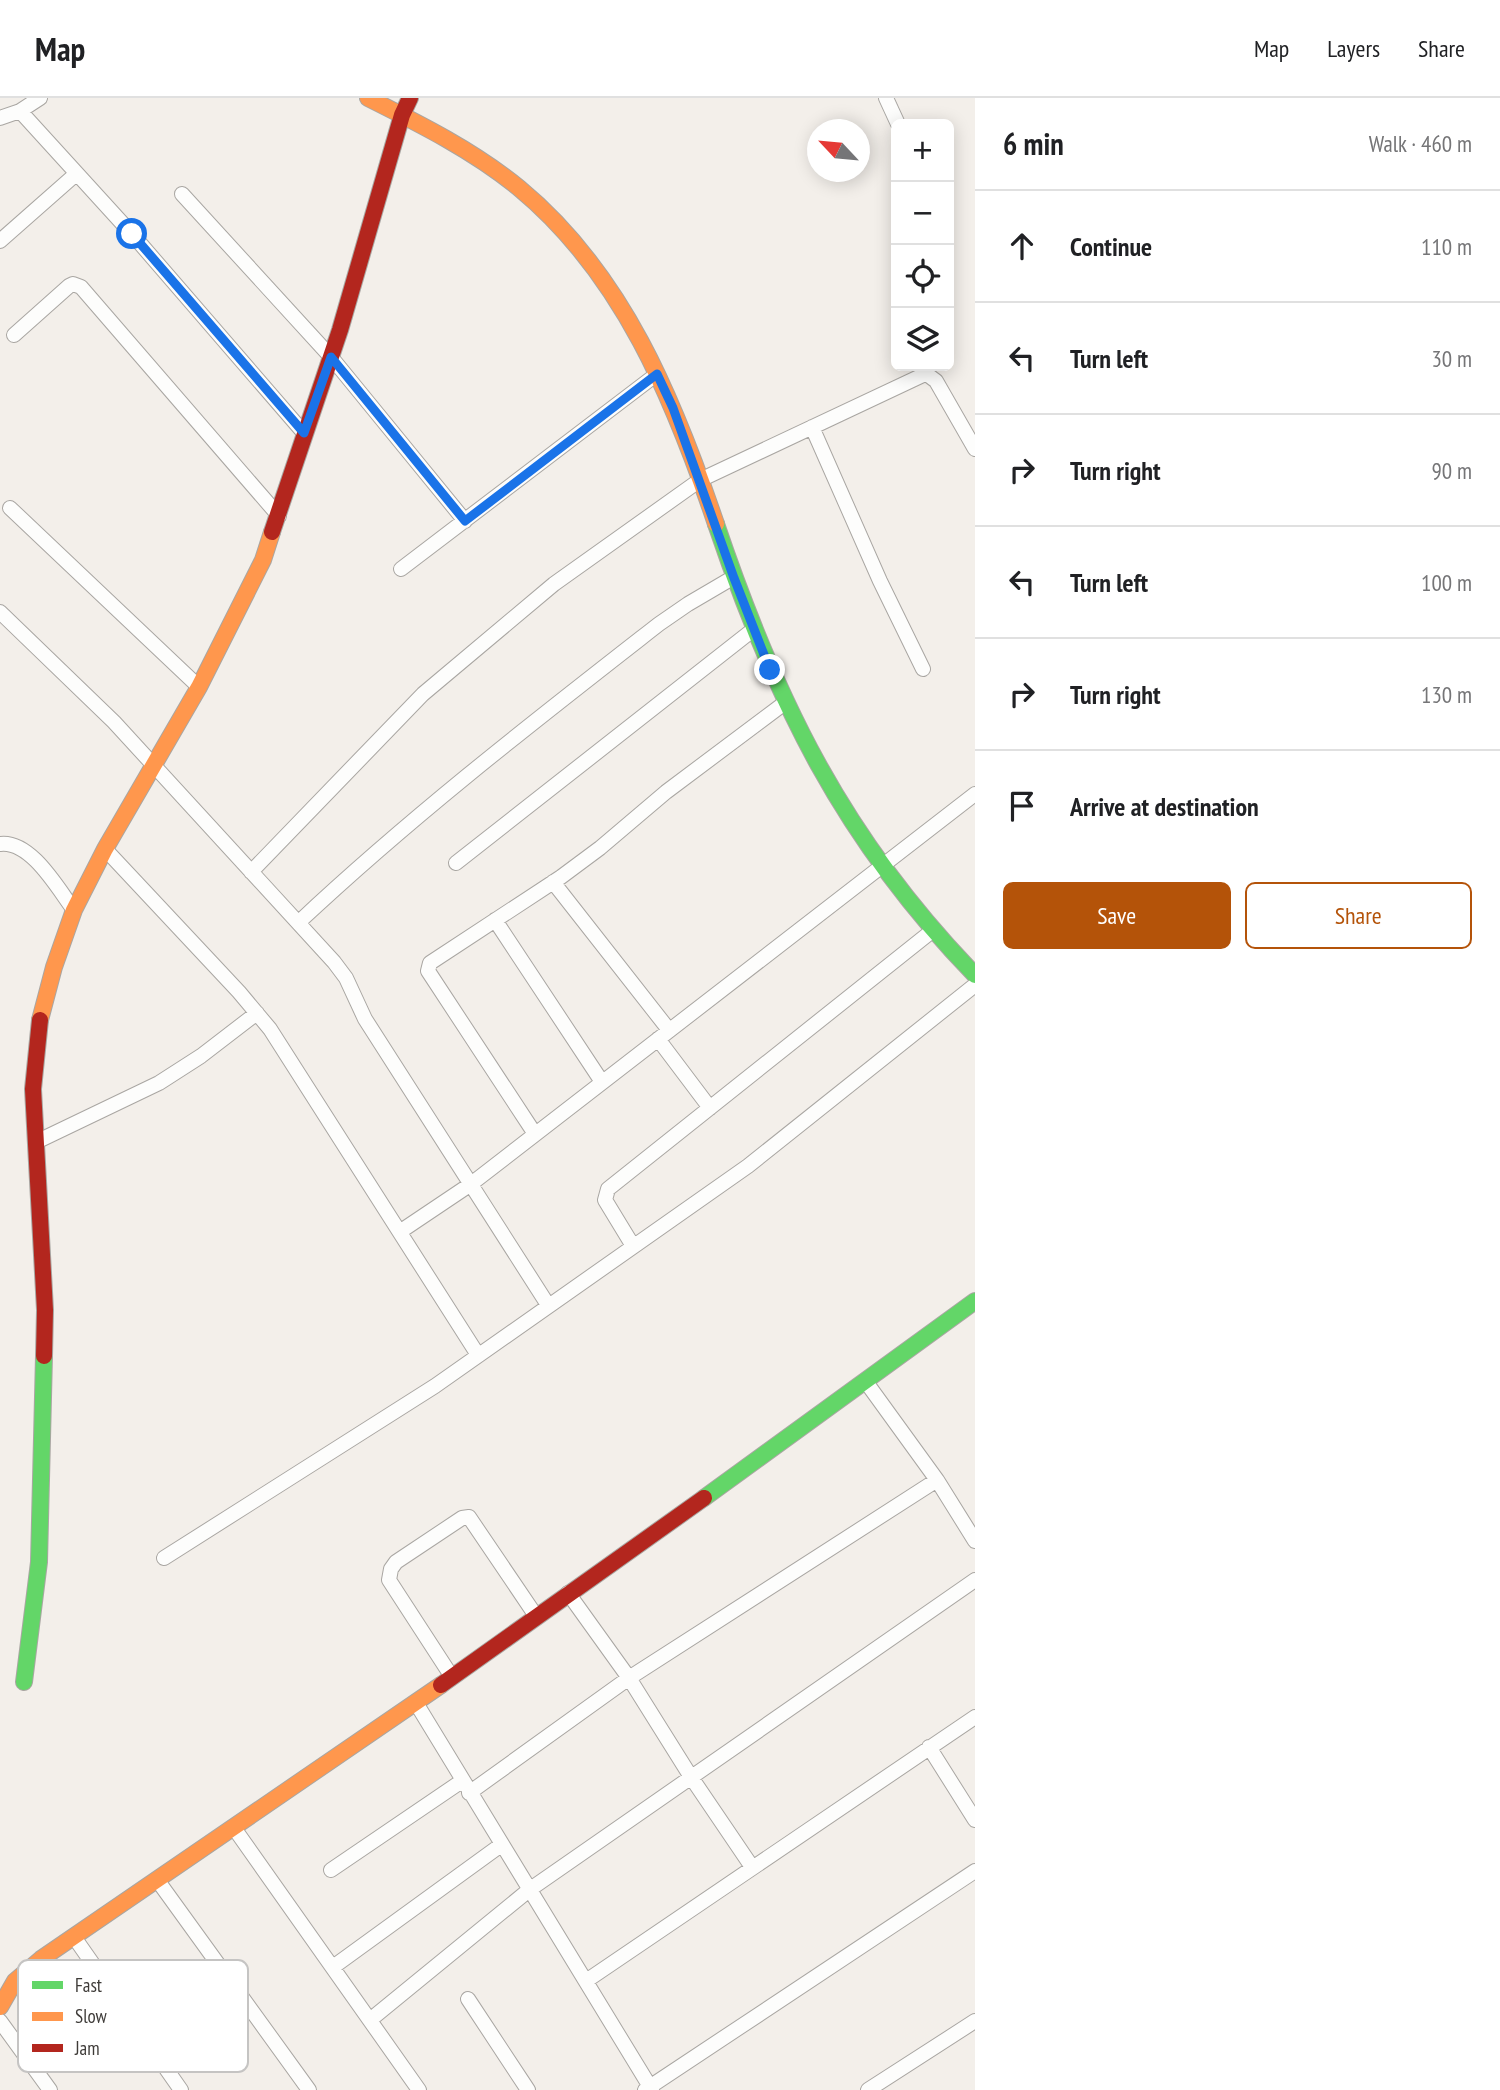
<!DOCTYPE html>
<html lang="en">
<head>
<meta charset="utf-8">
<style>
  :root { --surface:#fff; --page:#f6f6f6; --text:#202124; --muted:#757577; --line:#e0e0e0; --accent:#b45309 }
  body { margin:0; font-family:"PT Sans Narrow",sans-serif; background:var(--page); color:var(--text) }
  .controls { position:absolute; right:21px; top:21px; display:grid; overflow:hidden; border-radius:10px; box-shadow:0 4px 18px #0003 }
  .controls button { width:63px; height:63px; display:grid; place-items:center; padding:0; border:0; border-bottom:2px solid var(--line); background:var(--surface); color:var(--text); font:35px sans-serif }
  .compass { position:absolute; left:807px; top:21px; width:63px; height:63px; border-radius:50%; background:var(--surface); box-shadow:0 4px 18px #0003; rotate:296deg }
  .stop { position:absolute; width:21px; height:21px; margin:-16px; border:5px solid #1a73e8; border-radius:50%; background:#fff }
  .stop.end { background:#1a73e8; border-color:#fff; box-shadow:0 2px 7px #0008 }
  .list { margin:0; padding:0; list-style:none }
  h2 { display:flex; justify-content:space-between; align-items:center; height:91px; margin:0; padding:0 28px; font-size:30px }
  h2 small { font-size:23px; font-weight:400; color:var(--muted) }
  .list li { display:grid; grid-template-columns:46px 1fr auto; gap:21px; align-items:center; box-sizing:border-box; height:112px; padding:0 28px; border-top:2px solid var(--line) }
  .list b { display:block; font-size:26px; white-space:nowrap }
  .list em { font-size:23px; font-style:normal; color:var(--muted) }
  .actions { display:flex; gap:14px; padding:21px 28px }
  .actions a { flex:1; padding:16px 0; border:2px solid var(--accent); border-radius:10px; text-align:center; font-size:24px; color:var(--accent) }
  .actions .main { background:var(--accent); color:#fff }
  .icon { flex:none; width:38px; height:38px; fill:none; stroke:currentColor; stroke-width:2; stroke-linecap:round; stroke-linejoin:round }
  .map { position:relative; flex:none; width:975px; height:1992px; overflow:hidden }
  header { display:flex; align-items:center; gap:42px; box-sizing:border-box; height:98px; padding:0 35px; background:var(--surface); border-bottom:2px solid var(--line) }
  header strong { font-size:33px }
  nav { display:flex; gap:38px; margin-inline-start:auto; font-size:24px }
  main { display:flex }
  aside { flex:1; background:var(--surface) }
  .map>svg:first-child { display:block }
</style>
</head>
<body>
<header>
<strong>Map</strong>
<nav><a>Map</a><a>Layers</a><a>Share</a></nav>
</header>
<main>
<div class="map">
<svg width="975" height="1992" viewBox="0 0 975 1992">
  <rect width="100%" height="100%" fill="#f3efea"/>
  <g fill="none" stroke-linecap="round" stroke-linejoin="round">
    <g stroke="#a9a6a2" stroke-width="16">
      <path id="street" d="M886 0 898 26
        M20 13 132 136 304 335
        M0 20 20 13 40 0
        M182 96 331 259 465 423
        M0 143 76 76
        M14 237 69 188 73 186 81 189 279 418
        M812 329 880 483 923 571
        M10 410 199 589
        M401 471 657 276
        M0 514 114 624 334 864 346 880 365 921 548 1207
        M0 746C31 742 58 791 74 812
        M105 751 239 894 270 931 478 1257
        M456 765 754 531
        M251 774 423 596 554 486 700 382 923 277H928L936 283 975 351
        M553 784 669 932
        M495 822 602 984
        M299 824C413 717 536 622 659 526L688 506 734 479
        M658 941 710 1010
        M535 1036 428 873 430 865 561 779 600 750 666 694 786 604
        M36 1044 159 985 201 958 257 915
        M401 1133 471 1086 975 696
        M633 1148 605 1102 608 1091 932 833
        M866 1284 937 1382 975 1443
        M164 1460 435 1288 748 1068 975 887
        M568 1495 629 1580 691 1679 752 1769
        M452 1579 389 1482 391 1471 396 1464 462 1420 469 1419 536 1518
        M416 1605 652 1992
        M929 1649 975 1722
        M469 1695 629 1580 937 1382
        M234 1730 419 1992
        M331 1772 462 1683
        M158 1783 309 1992
        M74 1839 181 1992
        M333 1869 501 1747
        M586 1883 975 1619
        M468 1901 528 1992
        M370 1922 529 1792 975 1482
        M0 1923 50 1992
        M645 1992 975 1773
        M868 1992 975 1923"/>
    </g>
    <g stroke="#a9a6a2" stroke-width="18">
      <path id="fast" d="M716 426C776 603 843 741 975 877
        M704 1400 975 1203
        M24 1584 39 1464 44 1258"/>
    </g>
    <g stroke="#a9a6a2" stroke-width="18">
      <path id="slow" d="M368 0C420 26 474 53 519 90 623 176 674 302 716 426
        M40 922 54 869 74 812 105 751 199 589 263 462 272 434
        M0 1909 15 1883 41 1861 441 1587"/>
    </g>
    <g stroke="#a9a6a2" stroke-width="18">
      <path id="jam" d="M272 434 340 232 402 17 410 0
        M40 922 33 991 45 1212 44 1258
        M441 1587 704 1400"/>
    </g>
    <use href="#street" stroke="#fdfdfc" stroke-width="14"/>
    <use href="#fast" stroke="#63d668" stroke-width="16"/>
    <use href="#slow" stroke="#ff974d" stroke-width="16"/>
    <use href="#jam" stroke="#b3261e" stroke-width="16"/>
  </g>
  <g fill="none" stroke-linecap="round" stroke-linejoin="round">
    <path stroke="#1a73e8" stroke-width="9" d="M132 136 304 335 331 259 465 423 657 276 673 310 734 480 770 572"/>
  </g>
  <rect x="18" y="1862" width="230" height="112" rx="10" fill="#fff" stroke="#c5c4c3" stroke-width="2"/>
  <rect x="32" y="1883" width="31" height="8" fill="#63d668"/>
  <rect x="32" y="1914" width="31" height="9" fill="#ff974d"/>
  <rect x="32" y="1946" width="31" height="8" fill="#b3261e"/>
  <g font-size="19" fill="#3e3b38">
    <text x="75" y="1894">Fast</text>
    <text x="75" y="1925">Slow</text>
    <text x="75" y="1957">Jam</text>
  </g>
</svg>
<div class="controls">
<button>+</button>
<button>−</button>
<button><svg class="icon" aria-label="locate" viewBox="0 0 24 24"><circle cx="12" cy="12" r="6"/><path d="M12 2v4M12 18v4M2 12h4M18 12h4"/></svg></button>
<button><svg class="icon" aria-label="layers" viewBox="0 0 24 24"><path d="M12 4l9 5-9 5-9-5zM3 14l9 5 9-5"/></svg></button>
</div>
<svg class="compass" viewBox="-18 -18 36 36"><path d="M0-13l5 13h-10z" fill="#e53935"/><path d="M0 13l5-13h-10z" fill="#757577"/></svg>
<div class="stop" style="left:132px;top:136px"></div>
<div class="stop end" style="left:770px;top:572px"></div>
</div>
<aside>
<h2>6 min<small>Walk · 460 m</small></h2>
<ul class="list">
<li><svg class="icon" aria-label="ahead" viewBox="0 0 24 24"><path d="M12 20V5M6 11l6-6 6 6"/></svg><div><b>Continue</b></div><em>110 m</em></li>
<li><svg class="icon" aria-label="left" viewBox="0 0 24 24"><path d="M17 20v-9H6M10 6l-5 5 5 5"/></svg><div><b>Turn left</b></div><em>30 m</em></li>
<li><svg class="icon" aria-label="right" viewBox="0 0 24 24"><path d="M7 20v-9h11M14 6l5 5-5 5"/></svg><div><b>Turn right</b></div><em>90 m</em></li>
<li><svg class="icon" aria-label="left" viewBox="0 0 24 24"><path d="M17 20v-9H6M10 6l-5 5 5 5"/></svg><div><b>Turn left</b></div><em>100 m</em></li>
<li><svg class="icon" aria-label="right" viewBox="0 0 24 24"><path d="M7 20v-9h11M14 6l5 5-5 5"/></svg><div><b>Turn right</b></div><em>130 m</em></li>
<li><svg class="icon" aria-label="arrive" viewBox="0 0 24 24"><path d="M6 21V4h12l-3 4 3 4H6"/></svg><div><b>Arrive at destination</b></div></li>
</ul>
<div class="actions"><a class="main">Save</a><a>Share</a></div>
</aside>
</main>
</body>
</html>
